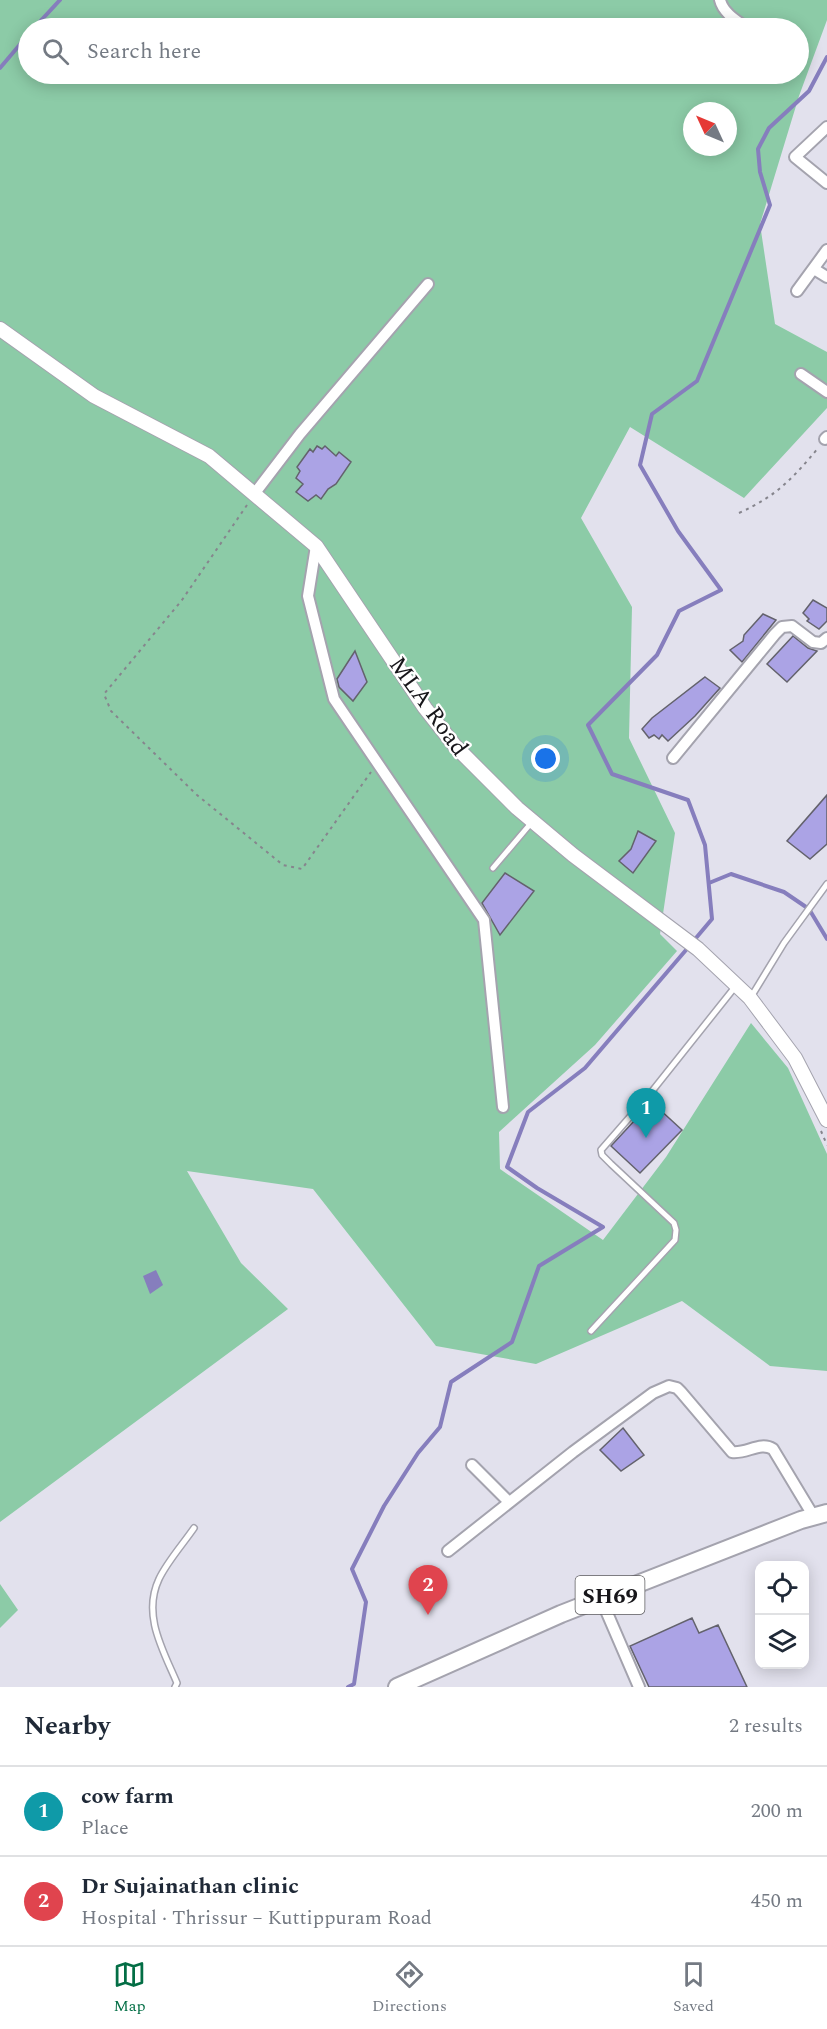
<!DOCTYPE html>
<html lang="en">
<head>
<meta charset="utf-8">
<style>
  :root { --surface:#fff; --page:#f2f2f3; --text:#1f2937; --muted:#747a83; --line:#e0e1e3; --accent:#036e45 }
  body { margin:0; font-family:Spectral,serif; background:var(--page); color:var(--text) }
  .controls { position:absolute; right:18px; bottom:18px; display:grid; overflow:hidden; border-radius:12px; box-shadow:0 3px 15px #0003 }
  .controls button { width:54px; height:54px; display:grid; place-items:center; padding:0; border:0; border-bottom:2px solid var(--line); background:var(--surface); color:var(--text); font:30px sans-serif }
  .compass { position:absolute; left:683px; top:102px; width:54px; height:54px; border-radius:50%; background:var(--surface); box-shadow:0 3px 15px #0003; rotate:314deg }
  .you { position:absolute; left:546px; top:759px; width:21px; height:21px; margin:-15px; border:4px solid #fff; border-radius:50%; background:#1a73e8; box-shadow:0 0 0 9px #1a73e833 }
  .badge { display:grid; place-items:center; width:39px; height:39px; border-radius:50%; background:var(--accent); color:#fff; font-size:20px; font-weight:700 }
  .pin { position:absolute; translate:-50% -50px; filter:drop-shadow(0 2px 3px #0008) }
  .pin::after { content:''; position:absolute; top:32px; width:21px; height:18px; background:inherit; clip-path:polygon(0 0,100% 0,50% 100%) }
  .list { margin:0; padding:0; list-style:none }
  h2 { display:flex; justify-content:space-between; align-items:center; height:78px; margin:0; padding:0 24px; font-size:26px }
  h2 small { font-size:20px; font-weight:400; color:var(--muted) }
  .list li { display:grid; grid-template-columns:39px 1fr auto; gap:18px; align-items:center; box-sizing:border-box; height:90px; padding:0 24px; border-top:2px solid var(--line) }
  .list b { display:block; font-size:22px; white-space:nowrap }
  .list p { margin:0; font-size:20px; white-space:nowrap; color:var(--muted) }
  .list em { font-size:20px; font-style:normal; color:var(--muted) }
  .icon { flex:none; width:33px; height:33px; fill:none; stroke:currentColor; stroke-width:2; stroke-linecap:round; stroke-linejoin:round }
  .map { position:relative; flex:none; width:827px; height:1687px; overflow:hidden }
  .search { position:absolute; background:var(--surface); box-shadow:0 3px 15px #0003; left:18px; right:18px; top:18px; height:66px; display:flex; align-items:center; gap:15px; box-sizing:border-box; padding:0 21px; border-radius:33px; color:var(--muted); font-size:22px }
  .sheet { height:258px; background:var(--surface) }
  nav { display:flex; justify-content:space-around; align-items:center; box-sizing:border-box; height:84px; border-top:2px solid var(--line); background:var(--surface); font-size:16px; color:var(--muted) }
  nav a { display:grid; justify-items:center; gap:3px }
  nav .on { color:var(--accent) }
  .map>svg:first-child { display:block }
</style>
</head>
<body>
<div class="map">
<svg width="827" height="1687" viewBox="0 0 827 1687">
  <rect width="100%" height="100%" fill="#e2e1ed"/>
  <path fill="#8ccba7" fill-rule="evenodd" d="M0 0H827V20L799 96 760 224 775 324 827 352V408L744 498 630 427 581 518 632 607 629 738 675 833 660 934 677 951 595 1045 499 1132 500 1169 603 1240 666 1157 751 1023 788 1068 827 1154V1371L770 1366 682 1301 536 1364 436 1346 313 1189 187 1171 241 1263 288 1309 0 1522ZM28 28H798V74H28ZM692 111H728V147H692Z
    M0 1584 18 1610 0 1628Z"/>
  <path fill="#867ebd" d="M156 1270 163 1285 150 1294 143 1276Z"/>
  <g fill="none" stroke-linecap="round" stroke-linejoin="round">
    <path stroke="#867ebd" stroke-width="4" d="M34 28 60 0
      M0 68 28 35
      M709 883 731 874 784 892 809 909 827 939
      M696 938 712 919 705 845 688 800 612 774 588 725 657 655 679 611 721 590 678 531 640 465 652 414 697 381 770 205 760 172 758 149 769 128 809 91 827 57
      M348 1687 354 1684 366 1602 352 1569 384 1506 418 1453 440 1427 451 1382 512 1342 539 1266 603 1227 537 1188 507 1167 528 1112 585 1068 686 950"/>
  </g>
  <path fill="#aba3e5" stroke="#63626c" stroke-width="1.5" d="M317 446 322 449 325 446 336 456 339 452 351 462 336 484 328 489 321 499 316 495 308 501 296 492 303 484 296 478 300 471 297 467 310 449 313 452Z
    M813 600 827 608V621L819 629 807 621 809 619 803 613Z
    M763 614 776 620 742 662 730 650 743 641 744 635Z
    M793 636 808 648 817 651 787 682 767 664Z
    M355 651 367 682 353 701 339 687 337 679Z
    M705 677 720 688 695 716 668 741 662 735 659 739 654 735 649 738 642 729 652 718Z
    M827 795V844L810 859 787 841Z
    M638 831 656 841 633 873 619 861 631 849Z
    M505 873 534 891 500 935 482 903Z
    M647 1107 653 1112 658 1108 682 1130 640 1173 611 1146Z
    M623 1428 644 1455 621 1471 600 1450Z
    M692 1618 699 1633 718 1625 747 1687H649L630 1646Z"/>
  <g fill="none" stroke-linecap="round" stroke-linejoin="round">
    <g stroke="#a4a3ae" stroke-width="8">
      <path id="service" d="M493 868 532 822
        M751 997 784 943 827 884
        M591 1331 675 1240 676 1230 674 1223 611 1164 602 1155 601 1150 649 1095 735 987
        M175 1687 177 1683C163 1650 142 1615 159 1579 167 1562 183 1544 194 1528"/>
    </g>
    <g stroke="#a4a3ae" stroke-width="14">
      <path id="minor" d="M720 0C723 13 737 21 747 28
        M827 127 795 157 827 183
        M814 269 827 277
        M797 291 827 250
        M801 374 827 392
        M825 439 827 437
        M255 493 300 434 428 284
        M316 546 308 596 334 699 484 920 503 1107
        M673 758 775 634 782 627 792 626 813 642 821 643 827 638
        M472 1465 509 1502
        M448 1551 573 1452 653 1393 669 1386 677 1388 681 1392 732 1452C747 1454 760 1441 773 1449L814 1517
        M601 1599 639 1687"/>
    </g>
    <g stroke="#a4a3ae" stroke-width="16">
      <path id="tertiary" d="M0 329 94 396 209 456 316 546 425 708 455 746 517 808 573 855 698 949 750 998 795 1058 827 1120"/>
    </g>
    <g stroke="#a4a3ae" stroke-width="20">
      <path id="primary" d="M397 1687 561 1614 801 1520 827 1513"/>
    </g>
    <path stroke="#86858d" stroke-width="2" stroke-dasharray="3 4.5" stroke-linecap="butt" d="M247 505 182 600 104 694 111 711 197 795 283 865 302 869 371 772
      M739 513C777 496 793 478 819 447
      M821 1131 827 1145"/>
    <use href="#service" stroke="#fff" stroke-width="5"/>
    <use href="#minor" stroke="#fff" stroke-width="10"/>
    <use href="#tertiary" stroke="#fff" stroke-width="14"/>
    <use href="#primary" stroke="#fff" stroke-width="16"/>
  </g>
  <g text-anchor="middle" stroke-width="4.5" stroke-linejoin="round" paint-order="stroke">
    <rect fill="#fff" stroke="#5d5c5f" stroke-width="1.5" x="575.5" y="1576" width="69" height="38" rx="4.5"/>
    <g font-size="22" font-weight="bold" fill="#17161a">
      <text x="610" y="1603">SH69</text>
    </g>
    <g font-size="24" fill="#17161a" stroke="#fff">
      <text transform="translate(429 706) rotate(54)" y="8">MLA Road</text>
    </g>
  </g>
</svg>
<div class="controls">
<button><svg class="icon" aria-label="locate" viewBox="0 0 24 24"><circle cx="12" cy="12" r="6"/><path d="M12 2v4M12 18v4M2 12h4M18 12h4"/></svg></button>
<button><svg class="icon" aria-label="layers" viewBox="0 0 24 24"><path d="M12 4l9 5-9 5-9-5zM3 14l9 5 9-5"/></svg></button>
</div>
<svg class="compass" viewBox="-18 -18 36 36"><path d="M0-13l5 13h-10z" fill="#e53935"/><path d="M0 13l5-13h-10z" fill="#747a83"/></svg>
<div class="you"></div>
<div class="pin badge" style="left:646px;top:1138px;background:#0f9aa8">1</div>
<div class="pin badge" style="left:428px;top:1615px;background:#e0444e">2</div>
<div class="search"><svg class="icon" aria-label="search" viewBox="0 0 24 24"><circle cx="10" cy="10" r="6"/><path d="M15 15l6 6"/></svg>Search here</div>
</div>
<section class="sheet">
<h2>Nearby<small>2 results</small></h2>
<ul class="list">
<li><span class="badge" style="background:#0f9aa8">1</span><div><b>cow farm</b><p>Place</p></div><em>200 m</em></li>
<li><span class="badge" style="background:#e0444e">2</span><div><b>Dr Sujainathan clinic</b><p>Hospital · Thrissur – Kuttippuram Road</p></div><em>450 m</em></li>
</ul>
</section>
<nav>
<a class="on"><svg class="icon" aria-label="map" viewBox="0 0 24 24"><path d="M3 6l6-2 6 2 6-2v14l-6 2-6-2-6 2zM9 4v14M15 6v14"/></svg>Map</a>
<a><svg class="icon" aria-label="directions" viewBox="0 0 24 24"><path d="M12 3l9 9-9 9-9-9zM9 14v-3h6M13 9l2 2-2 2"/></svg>Directions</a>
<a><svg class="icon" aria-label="saved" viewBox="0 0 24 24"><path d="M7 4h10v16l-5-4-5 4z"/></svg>Saved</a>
</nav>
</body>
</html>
